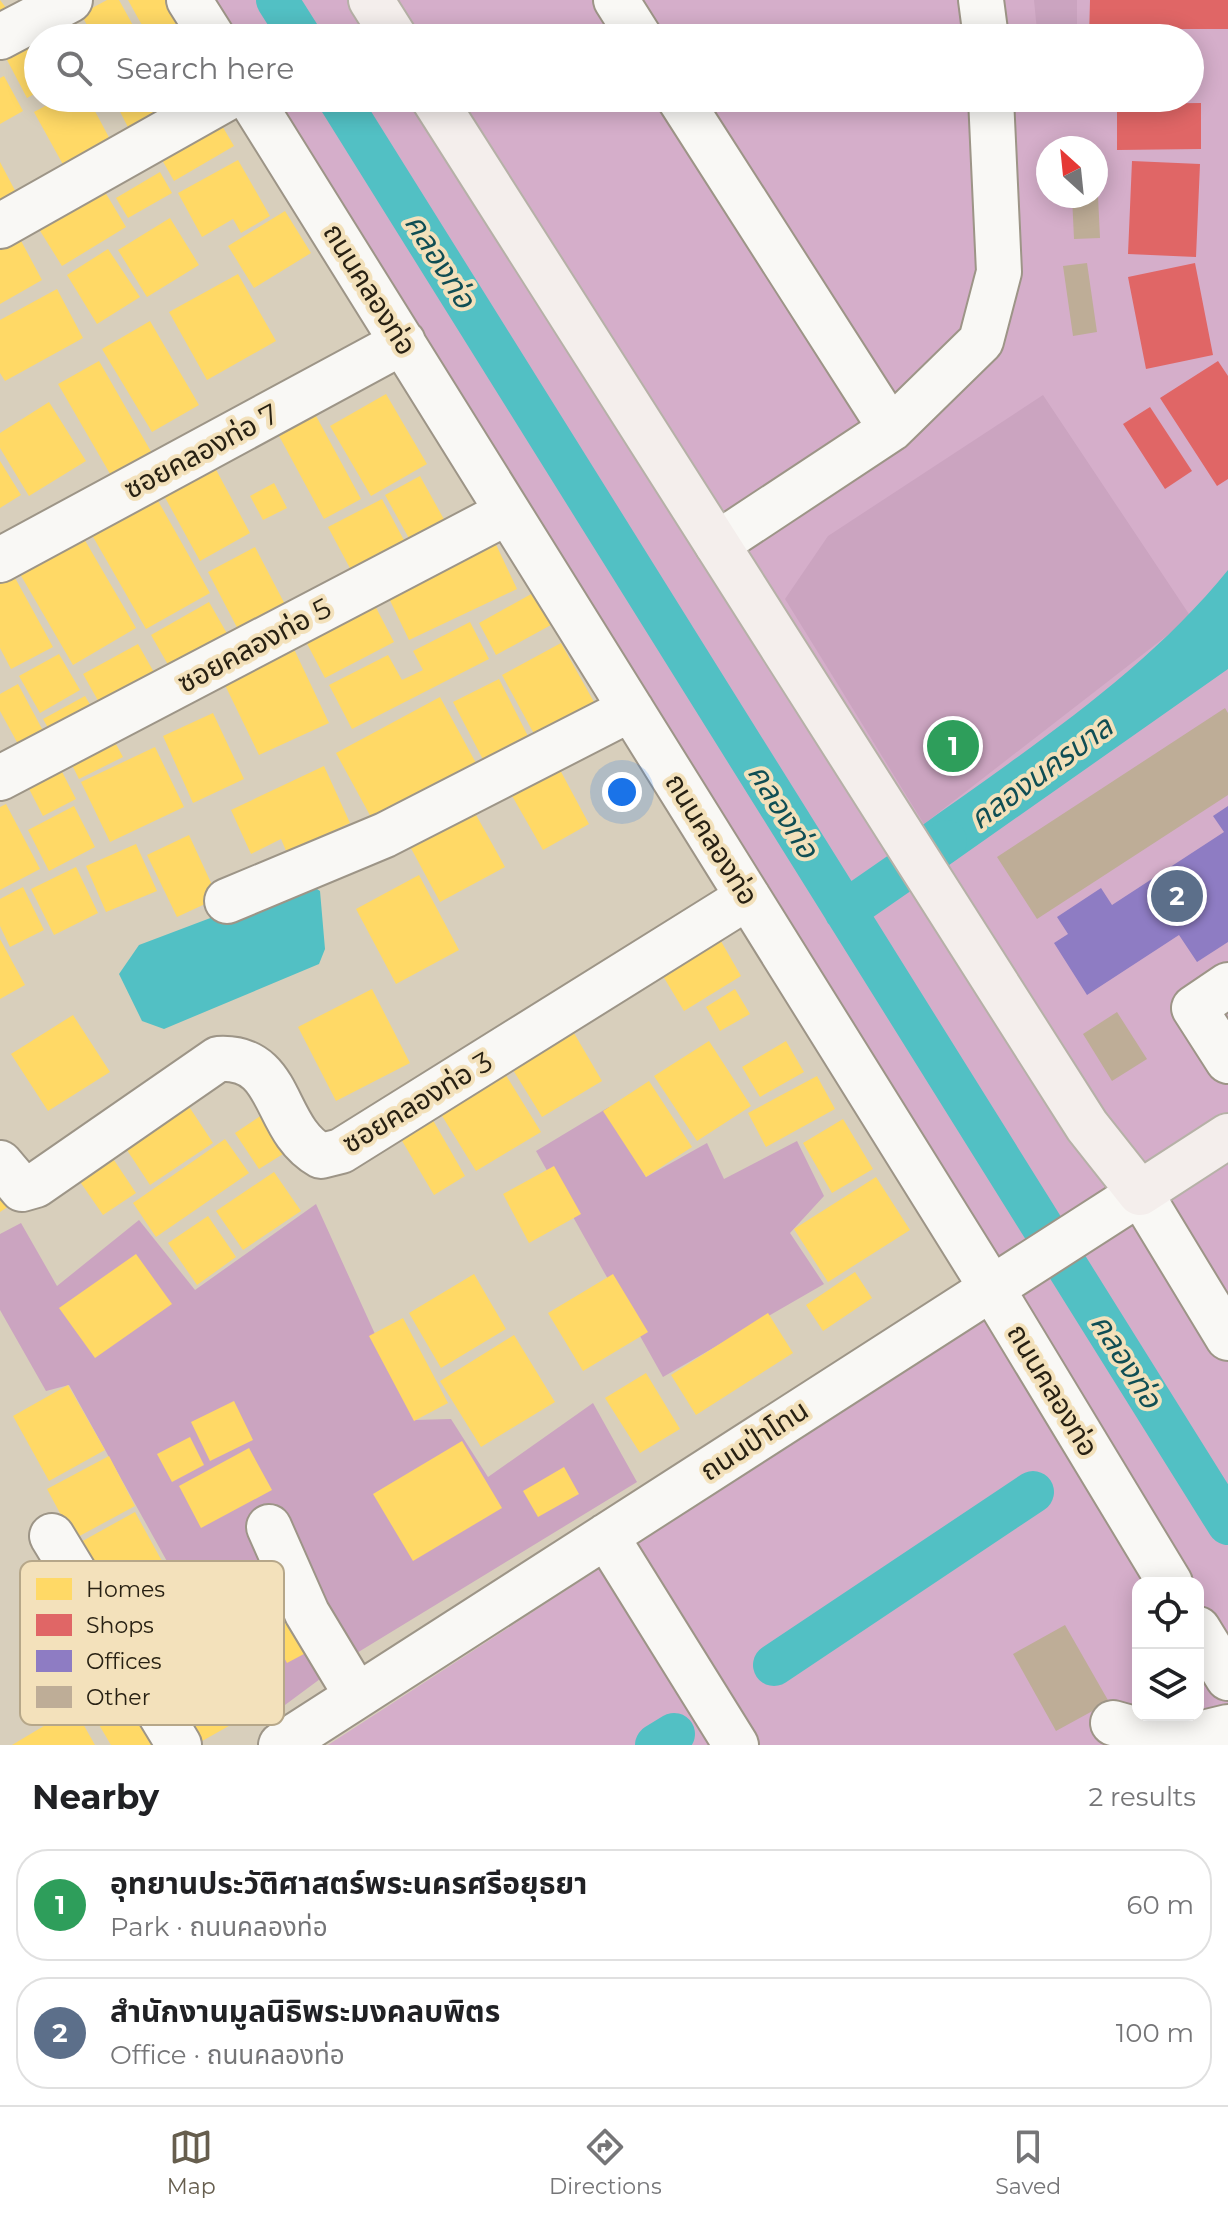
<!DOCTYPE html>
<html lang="en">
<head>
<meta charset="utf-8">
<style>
  :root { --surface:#fff; --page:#f2f2f2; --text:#202124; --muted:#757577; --line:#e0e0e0; --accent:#665e4e }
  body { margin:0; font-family:Montserrat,"Noto Sans Thai",sans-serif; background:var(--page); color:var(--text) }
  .controls { position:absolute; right:24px; bottom:24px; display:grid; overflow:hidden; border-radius:16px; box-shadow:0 4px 20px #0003 }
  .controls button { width:72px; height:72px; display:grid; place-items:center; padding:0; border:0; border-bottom:2px solid var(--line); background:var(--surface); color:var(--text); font:40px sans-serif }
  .compass { position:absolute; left:1036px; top:136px; width:72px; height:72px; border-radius:50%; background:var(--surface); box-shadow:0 4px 20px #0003; rotate:333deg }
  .you { position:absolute; left:622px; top:792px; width:28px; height:28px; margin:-20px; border:6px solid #fff; border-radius:50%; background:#1a73e8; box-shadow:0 0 0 12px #1a73e833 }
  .badge { display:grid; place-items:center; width:52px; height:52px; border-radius:50%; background:var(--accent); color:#fff; font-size:26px; font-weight:700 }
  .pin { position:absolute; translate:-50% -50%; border:4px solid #fff; box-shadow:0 2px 8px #0006 }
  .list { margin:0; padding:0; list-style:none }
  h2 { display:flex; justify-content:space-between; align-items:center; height:104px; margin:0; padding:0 32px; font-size:34px }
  h2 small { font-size:26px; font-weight:400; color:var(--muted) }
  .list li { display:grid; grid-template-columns:52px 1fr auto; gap:24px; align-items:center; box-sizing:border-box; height:112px; margin:0 16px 16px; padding:0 16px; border:2px solid var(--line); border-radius:32px }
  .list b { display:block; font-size:30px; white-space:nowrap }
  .list p { margin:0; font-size:26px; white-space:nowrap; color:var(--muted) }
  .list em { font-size:26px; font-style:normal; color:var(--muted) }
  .icon { flex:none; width:44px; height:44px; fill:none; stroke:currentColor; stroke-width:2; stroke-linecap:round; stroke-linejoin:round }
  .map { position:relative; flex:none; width:1228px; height:1745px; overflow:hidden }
  .search { position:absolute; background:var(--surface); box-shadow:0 4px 20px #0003; left:24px; right:24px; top:24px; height:88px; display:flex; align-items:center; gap:20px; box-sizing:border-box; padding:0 28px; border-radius:44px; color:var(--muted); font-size:30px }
  .sheet { height:360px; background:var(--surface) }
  nav { display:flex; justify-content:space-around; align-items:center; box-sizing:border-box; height:112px; border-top:2px solid var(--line); background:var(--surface); font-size:22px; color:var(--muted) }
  nav a { display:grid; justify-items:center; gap:4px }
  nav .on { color:var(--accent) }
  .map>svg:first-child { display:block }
</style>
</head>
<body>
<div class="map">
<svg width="1228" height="1745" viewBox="0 0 1228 1745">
  <rect width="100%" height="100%" fill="#d8cfbc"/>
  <path fill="#d5aeca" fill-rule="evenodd" d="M214 0H1228V1745H328L1019 1296 275 98H1190V38H237ZM1048 148H1096V196H1048ZM1138 1583H1198V1715H1138Z"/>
  <path fill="#cba4c0" d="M1034 0H1077V36L1037 31Z
    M1043 395 1191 617 924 824 785 599 828 536Z
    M609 1107 646 1177 707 1143 724 1179 797 1141 824 1196 790 1233 824 1284 663 1377 536 1151Z
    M316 1204 414 1420 451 1419 488 1477 593 1403 637 1482 347 1659 258 1725 69 1385 46 1391 0 1310V1234L21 1223 57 1286 139 1220 195 1290Z"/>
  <path fill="#52c0c4" d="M1228 570V669L942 870 917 829C1025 751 1144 674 1228 570Z
    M306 882 320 891 325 949 319 964 164 1029 142 1021 119 974 139 945Z"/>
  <path fill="#ffd966" d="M0 0 13 17 0 25Z
    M107 0H119L140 38H94L81 14Z
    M128 0H168L181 24 149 38Z
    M70 24 78 38H44Z
    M38 41V92L27 98 6 58Z
    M4 76 23 111 0 124V78Z
    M60 98H88L113 145 66 170 34 112Z
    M113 98H169L176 111 132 135Z
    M221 124 234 146 174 181 161 158Z
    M238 160 270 216 241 233 233 219 202 237 178 193Z
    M0 162 21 202 0 213Z
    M160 172 172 193 128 218 116 198Z
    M102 187 126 227 62 266 37 226Z
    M285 211 311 253 254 288 228 246Z
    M170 218 199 265 147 297 118 250Z
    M19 237 42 280 0 304V247Z
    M108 249 140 297 97 324 67 275Z
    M238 274 276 341 207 380 169 312Z
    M57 289 83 338 5 381 0 373V320Z
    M150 321 199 405 152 432 102 349Z
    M99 361 153 455 113 479 58 384Z
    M386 394 427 464 371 496 330 426Z
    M49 402 86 461 29 496 0 448V433Z
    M315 414 361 499 324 519 278 434Z
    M0 461 21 495 0 508Z
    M213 464 250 533 200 561 162 492Z
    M420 476 446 523 411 542 385 495Z
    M274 483 287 508 263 520 250 496Z
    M157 499 210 593 146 629 92 535Z
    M382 499 406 544 352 572 328 527Z
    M492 536 517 589 409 640 384 588Z
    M83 537 136 628 73 665 20 574Z
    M255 547 289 612 242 637 208 572Z
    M14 576 53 647 11 669 0 648V583Z
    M533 593 551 625 496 655 479 623Z
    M371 598 394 642 325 678 302 634Z
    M209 602 233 644 175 677 151 635Z
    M470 622 489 659 352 729 329 685 388 655 402 680 423 670 413 651Z
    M561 643 599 711 539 743 502 675Z
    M138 644 160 683 105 713 83 674Z
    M293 647 329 723 259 755 223 681Z
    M59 654 80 690 40 713 19 676Z
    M499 679 534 748 489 771 453 702Z
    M18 684 48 740 24 755 0 711V694Z
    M85 696 98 718 56 742 43 719Z
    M440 697 482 774 378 830 336 753Z
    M213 713 244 779 193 803 163 736Z
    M110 733 123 757 79 779 67 755Z
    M155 747 184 807 110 842 81 782Z
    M58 764 76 799 43 816 25 781Z
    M324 766 350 823 287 853 281 839 251 854 231 810Z
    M559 768 589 824 543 850 511 794Z
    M6 804 40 869 0 890V807Z
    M470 804 505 867 440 902 406 839Z
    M74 806 95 847 49 871 28 830Z
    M189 835 218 898 177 917 147 855Z
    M136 844 157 891 106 912 86 866Z
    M76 867 98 913 54 935 31 889Z
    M419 875 459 950 396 984 356 909Z
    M23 887 44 930 10 947 0 926V899Z
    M718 936 741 976 684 1011 660 971Z
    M0 939 25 985 0 999Z
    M372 989 410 1063 336 1101 298 1027Z
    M735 989 750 1014 720 1031 706 1007Z
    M73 1015 110 1072 48 1111 11 1054Z
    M571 1028 602 1081 542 1117 510 1065Z
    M709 1041 751 1106 697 1141 654 1076Z
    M786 1041 804 1072 760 1097 742 1067Z
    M501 1067 541 1132 476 1171 436 1106Z
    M817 1076 835 1109 766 1147 748 1113Z
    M649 1081 692 1147 646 1177 603 1111Z
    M186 1102 213 1143 150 1185 123 1144Z
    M274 1107 299 1144 259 1169 235 1133Z
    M430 1115 465 1176 434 1195 398 1134Z
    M843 1119 873 1169 832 1193 803 1143Z
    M225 1139 249 1173 156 1237 133 1203Z
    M108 1151 136 1193 103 1215 74 1173Z
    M554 1166 581 1214 529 1243 503 1194Z
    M274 1172 301 1211 243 1250 216 1211Z
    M876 1177 910 1230 828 1282 794 1229Z
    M0 1188 12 1204 0 1212Z
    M208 1216 236 1257 197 1285 168 1243Z
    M136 1254 172 1304 95 1358 59 1308Z
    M855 1272 872 1298 823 1331 806 1305Z
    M474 1274 506 1329 441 1368 409 1313Z
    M613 1274 648 1332 583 1371 548 1313Z
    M768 1313 793 1353 696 1415 671 1375Z
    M403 1318 448 1403 414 1421 369 1336Z
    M514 1335 555 1402 481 1447 440 1381Z
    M646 1373 680 1429 640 1453 605 1398Z
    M68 1385 105 1450 49 1481 13 1416Z
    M234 1401 253 1440 210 1461 191 1422Z
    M190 1437 204 1465 172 1482 157 1454Z
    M462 1441 502 1508 413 1561 373 1494Z
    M249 1448 272 1490 201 1528 179 1486Z
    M109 1456 135 1506 74 1539 47 1489Z
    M564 1467 579 1494 538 1517 523 1491Z
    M135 1512 163 1563 108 1594 79 1543Z
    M267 1558 288 1595 219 1632 198 1595Z
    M170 1568 252 1713 195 1745 113 1600Z
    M299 1613 317 1647 287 1663 269 1630Z
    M136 1680 157 1745H111L89 1708Z
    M74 1708 95 1745H12Z"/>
  <path fill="#e06666" d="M1090 0H1228V29H1158V38H1089Z
    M1201 103V149L1117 150V104Z
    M1132 161 1200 164 1196 257 1128 254Z
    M1195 263 1213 355 1146 369 1128 277Z
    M1218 361 1228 376V479L1217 486 1160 398Z
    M1150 407 1192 471 1165 489 1123 424Z"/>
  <path fill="#8e7cc3" d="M1228 806V942L1197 962 1179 935 1087 995 1054 943 1068 934 1057 917 1101 888 1112 905 1224 832 1213 816Z"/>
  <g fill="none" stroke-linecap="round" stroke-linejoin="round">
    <path stroke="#52c0c4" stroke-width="42" d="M277 0 301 38
      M338 98 1228 1524
      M845 911 946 841
      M774 1665 1033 1492
      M656 1745 674 1734"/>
  </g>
  <path fill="#bead97" d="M1072 196H1098L1100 238 1074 239Z
    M1087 263 1097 332 1073 336 1063 266Z
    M1225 708 1228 713V795L1037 919 997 857Z
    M1117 1012 1147 1059 1112 1081 1083 1034Z
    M1065 1625 1109 1702 1056 1731 1013 1654Z"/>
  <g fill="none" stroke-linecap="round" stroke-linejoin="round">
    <g stroke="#9d9587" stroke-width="48">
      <path id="minor" d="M189 0 213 38
        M616 0 640 38
        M981 0 986 38
        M0 37 70 0
        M250 98 991 1287 1170 1583
        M679 98 891 429
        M0 226 227 98
        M717 544 891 429 981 341 999 272 991 98
        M0 560 403 342
        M0 778 508 512
        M227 901 385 835 631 709
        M1228 985 1194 1008 1228 1061
        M0 1163 22 1189 36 1185 218 1059C285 1055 271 1128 321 1156L341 1151 748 897
        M269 1527 307 1613 357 1696
        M52 1536 179 1745
        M606 1536 736 1745
        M1198 1629 1228 1678
        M1113 1723 1174 1740 1228 1727
        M281 1745 1140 1193 1228 1338"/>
    </g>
    <g stroke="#b6b1a7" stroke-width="48">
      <path id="major" d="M371 0 395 38
        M433 98 1087 1126 1140 1193 1228 1136"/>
    </g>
    <use href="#minor" stroke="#f9f8f5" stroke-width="44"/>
    <use href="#major" stroke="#f4eeec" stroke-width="44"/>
  </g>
  <g text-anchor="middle" stroke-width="8" stroke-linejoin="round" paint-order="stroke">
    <g font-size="28" fill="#282113" stroke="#f3e1bb">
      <text transform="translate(370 289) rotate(58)" y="10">ถนนคลองท่อ</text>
      <text transform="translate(201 451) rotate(-28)" y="10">ซอยคลองท่อ 7</text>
      <text transform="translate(254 645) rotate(-28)" y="10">ซอยคลองท่อ 5</text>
      <text transform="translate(712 839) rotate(58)" y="10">ถนนคลองท่อ</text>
      <text transform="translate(417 1102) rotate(-31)" y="10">ซอยคลองท่อ 3</text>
      <text transform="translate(1053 1390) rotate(59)" y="10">ถนนคลองท่อ</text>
      <text transform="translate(754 1440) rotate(-33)" y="10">ถนนป่าโทน</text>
    </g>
    <g font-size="30" font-style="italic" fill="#104e54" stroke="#f3e1bb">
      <text transform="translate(440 261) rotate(58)" y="10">คลองท่อ</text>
      <text transform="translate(1041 773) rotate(-36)" y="10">คลองนครบาล</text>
      <text transform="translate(783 811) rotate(58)" y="10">คลองท่อ</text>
      <text transform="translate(1126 1361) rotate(58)" y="10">คลองท่อ</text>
    </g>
  </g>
  <rect x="20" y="1561" width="264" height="164" rx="12" fill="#f3e1bb" stroke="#b6a789" stroke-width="2"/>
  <rect x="36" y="1578" width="36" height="22" fill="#ffd966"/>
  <rect x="36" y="1614" width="36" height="22" fill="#e06666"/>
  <rect x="36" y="1650" width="36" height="22" fill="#8e7cc3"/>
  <rect x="36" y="1686" width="36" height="22" fill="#bead97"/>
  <g font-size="22" fill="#282113">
    <text x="86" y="1597">Homes</text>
    <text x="86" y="1633">Shops</text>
    <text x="86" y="1669">Offices</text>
    <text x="86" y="1705">Other</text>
  </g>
</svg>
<div class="controls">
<button><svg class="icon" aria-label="locate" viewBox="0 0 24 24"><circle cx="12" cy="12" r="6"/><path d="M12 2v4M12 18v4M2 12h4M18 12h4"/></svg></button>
<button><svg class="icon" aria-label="layers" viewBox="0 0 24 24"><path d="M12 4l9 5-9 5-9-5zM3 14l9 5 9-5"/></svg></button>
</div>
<svg class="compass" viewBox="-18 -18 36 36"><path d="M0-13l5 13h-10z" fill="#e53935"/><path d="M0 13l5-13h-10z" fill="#757577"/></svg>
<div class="you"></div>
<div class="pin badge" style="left:953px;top:746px;background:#2e9e5b">1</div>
<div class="pin badge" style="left:1177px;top:896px;background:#5c6f8a">2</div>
<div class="search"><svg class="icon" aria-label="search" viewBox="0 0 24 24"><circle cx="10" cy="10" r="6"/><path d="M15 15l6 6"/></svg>Search here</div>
</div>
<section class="sheet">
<h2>Nearby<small>2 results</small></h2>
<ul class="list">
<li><span class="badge" style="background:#2e9e5b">1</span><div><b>อุทยานประวัติศาสตร์พระนครศรีอยุธยา</b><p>Park · ถนนคลองท่อ</p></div><em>60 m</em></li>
<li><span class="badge" style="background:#5c6f8a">2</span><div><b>สำนักงานมูลนิธิพระมงคลบพิตร</b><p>Office · ถนนคลองท่อ</p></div><em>100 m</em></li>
</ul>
</section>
<nav>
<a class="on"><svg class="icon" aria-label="map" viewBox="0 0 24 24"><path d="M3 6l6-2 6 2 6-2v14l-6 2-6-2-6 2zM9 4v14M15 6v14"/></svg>Map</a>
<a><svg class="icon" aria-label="directions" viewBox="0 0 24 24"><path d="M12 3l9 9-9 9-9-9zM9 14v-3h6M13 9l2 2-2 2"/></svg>Directions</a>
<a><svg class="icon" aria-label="saved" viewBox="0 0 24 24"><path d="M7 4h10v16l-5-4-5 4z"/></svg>Saved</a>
</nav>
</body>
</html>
